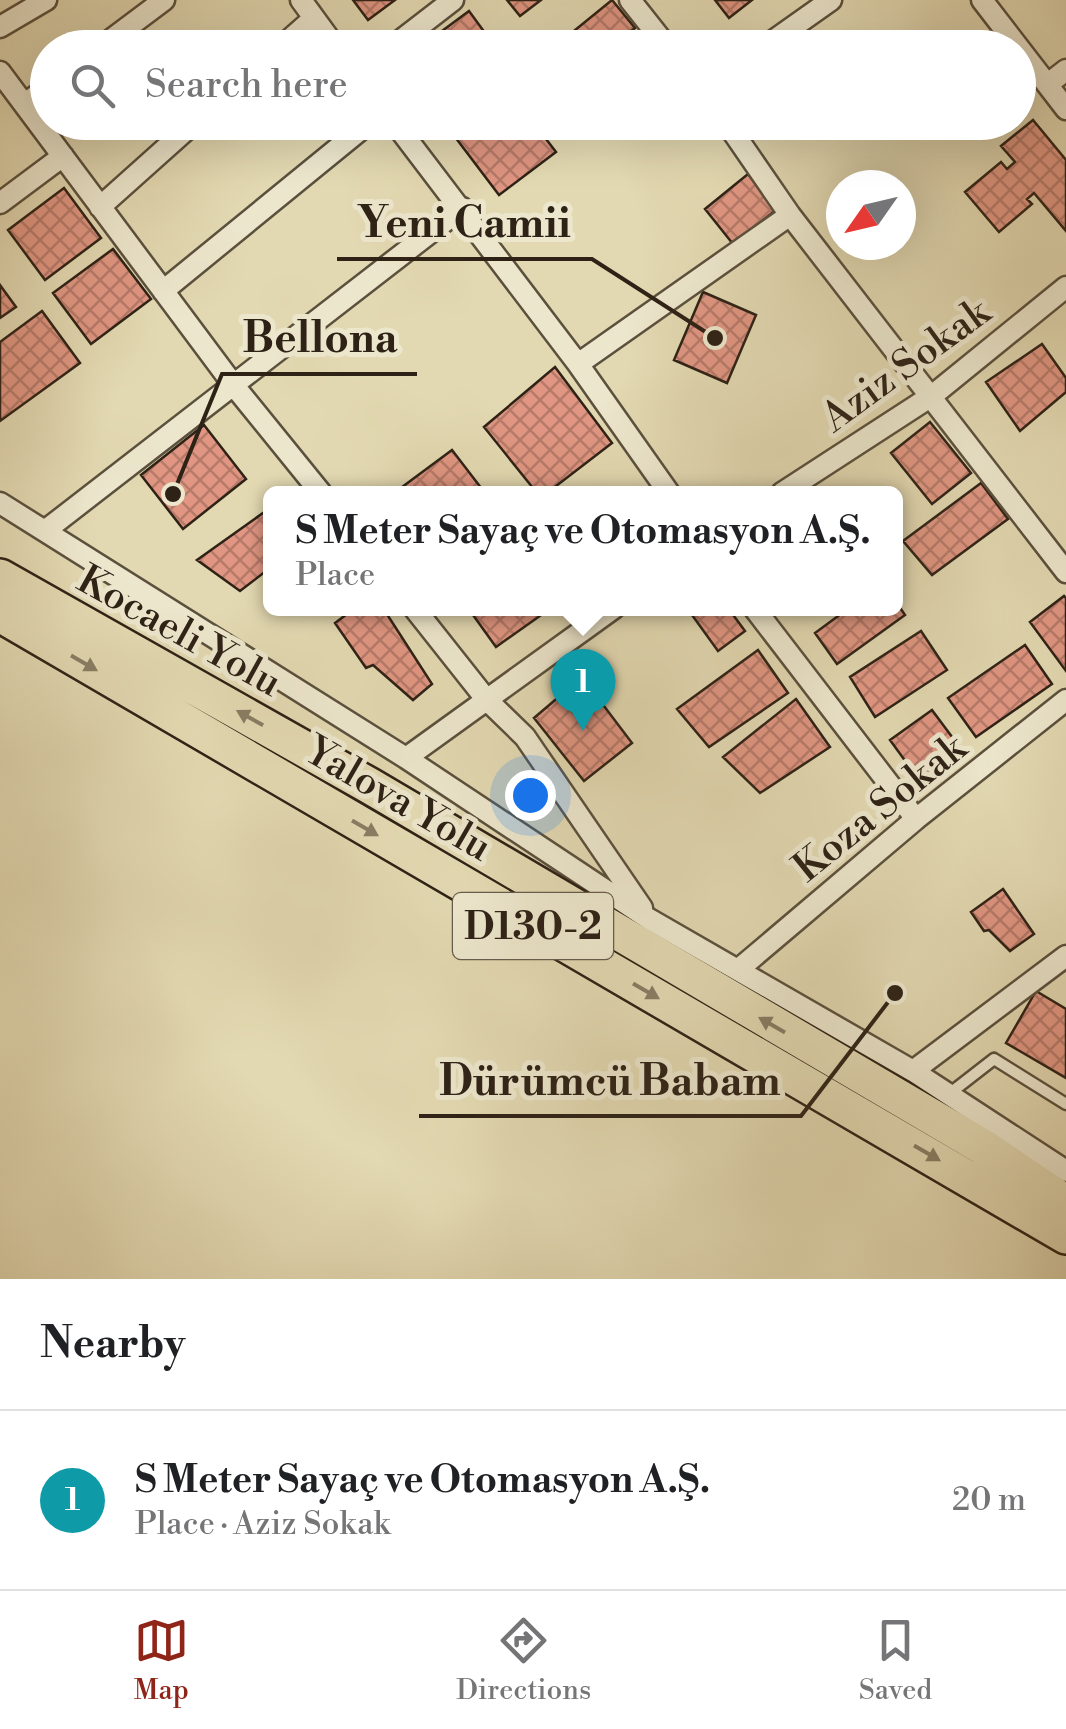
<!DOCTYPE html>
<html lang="en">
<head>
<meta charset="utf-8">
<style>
  :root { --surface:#fff; --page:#f2f2f2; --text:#202124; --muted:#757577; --line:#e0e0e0; --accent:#8f2418 }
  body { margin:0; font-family:"Libre Bodoni",serif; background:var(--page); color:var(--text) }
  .compass { position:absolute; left:826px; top:170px; width:90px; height:90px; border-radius:50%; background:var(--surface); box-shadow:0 10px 40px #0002; rotate:236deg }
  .you { position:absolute; left:530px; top:795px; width:35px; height:35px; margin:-25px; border:8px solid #fff; border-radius:50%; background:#1a73e8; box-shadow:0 0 0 15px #1a73e833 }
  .badge { display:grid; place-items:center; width:65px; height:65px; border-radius:50%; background:var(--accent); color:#fff; font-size:32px; font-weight:700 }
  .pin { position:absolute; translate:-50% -82px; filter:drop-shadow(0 2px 5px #0008) }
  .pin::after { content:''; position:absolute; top:52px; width:35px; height:30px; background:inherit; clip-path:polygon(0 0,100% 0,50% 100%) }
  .popup { position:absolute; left:263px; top:486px; width:640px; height:130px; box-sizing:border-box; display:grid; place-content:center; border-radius:15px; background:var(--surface); filter:drop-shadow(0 2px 8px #0005); font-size:32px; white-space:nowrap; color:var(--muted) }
  .popup b { font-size:38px; color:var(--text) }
  .popup::after { content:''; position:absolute; left:50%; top:100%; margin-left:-20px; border:20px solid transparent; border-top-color:var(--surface) }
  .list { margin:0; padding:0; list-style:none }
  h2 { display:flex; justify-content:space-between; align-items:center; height:130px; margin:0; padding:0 40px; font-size:42px }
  h2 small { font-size:32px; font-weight:400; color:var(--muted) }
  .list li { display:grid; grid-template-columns:65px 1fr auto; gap:30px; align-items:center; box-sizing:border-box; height:180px; padding:0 40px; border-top:2px solid var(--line) }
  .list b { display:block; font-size:38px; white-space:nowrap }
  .list p { margin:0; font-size:32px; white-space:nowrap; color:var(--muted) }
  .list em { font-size:32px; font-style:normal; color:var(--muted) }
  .icon { flex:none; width:55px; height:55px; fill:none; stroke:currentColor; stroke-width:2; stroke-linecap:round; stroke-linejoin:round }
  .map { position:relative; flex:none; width:1066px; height:1279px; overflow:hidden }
  .search { position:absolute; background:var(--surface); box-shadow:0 10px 40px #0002; left:30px; right:30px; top:30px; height:110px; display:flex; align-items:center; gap:25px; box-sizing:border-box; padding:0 35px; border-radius:55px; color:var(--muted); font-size:38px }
  .sheet { height:310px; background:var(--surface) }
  nav { display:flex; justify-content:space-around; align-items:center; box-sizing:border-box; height:140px; border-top:2px solid var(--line); background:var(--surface); font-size:28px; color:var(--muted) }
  nav a { display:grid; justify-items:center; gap:5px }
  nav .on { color:var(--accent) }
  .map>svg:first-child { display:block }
</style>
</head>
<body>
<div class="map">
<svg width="1066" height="1279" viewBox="0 0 1066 1279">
  <defs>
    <pattern id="building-cross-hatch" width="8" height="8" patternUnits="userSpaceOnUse" patternTransform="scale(2.5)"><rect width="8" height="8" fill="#e09682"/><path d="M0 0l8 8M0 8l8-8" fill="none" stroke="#b67a69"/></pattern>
  </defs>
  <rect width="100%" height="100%" fill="#e2d8b1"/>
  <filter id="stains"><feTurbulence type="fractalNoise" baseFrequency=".002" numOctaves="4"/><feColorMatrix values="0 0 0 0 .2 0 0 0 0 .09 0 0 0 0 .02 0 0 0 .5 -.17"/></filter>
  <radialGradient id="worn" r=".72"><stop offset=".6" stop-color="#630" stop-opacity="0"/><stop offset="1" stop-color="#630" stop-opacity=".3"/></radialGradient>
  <path fill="url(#building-cross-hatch)" stroke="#2e2216" stroke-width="2.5" d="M353 0H395L368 20Z
    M507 0H541L520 16Z
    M612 0 635 28 610 48H553Z
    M715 0H752L729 18Z
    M469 11 488 37 474 48H419Z
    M1033 120 1066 160V231L1034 193 1027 199 1032 204 999 232 965 192 1001 162 1007 169 1015 162 1001 146Z
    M458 122H533L556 152 499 195 449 129Z
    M748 174 776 210 733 244 705 209Z
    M64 188 101 238 45 280 8 230Z
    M113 249 151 299 91 344 53 293Z
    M0 285 16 307 0 318Z
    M703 292 756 315 727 383 674 360Z
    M42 311 80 363 0 421V342Z
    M1042 344 1066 378V392L1020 431 986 382Z
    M555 367 612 443 547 493H537L484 427Z
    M930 422 971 473 932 504 891 453Z
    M204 425 246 479 183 529 141 475Z
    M452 450 485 493H394Z
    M981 483 1008 519 932 575 903 541Z
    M270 508V568L240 591 197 560Z
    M1064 596 1066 598V671L1030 622Z
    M896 602 905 615 837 664 815 633 849 608H896Z
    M355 608H383L432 684 413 700 373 665 366 668 335 623Z
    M468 608H551L496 647Z
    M687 608H728L745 631 718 651Z
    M921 631 947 670 875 717 850 677Z
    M1025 645 1052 684 976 737 948 698Z
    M758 650 788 693 709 747 677 709Z
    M582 677 632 743 584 781 534 718Z
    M796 699 830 747 760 793 723 757Z
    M932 710 964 753 922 784 890 740Z
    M1003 889 1034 934 1010 951 989 930 984 931 971 912Z
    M1036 991 1066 1009V1078L1006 1043Z"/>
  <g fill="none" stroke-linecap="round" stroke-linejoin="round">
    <g stroke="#5b503d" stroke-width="15">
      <path id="lane" d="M949 1094 994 1059 1066 1104"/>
    </g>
    <g stroke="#5b503d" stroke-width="25">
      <path id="street" d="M301 0 336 48
        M630 0 668 48
        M982 0 1066 109
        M0 27 46 0
        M100 48 164 0
        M280 48 314 18
        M391 48 453 0
        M763 48 831 0
        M0 72 235 387 321 493
        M1048 84 1066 70
        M26 103 48 87
        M394 122 578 364 669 493
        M726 122 790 215 1066 572
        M0 203 63 156
        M100 207 195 122
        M163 291 370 122
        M578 364 790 215
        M782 493 933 395 1066 287
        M0 503 406 758 649 919 913 1071 1066 1171
        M46 530 462 208
        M414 608 486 699 525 737 642 908
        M754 608 916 819
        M406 758 614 608
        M739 969 916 819 1066 700
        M913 1071 1066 956"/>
    </g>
    <g stroke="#2e2216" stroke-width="40">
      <path id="highway" d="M0 577 370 786 983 1147 1066 1203
        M0 614 1066 1236"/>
    </g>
    <use href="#lane" stroke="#ece6cc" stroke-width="10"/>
    <use href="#street" stroke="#ece6cc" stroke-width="20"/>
    <use href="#highway" stroke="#e2d8b1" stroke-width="35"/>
  </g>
  <defs><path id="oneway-solid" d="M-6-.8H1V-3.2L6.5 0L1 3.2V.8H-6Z" transform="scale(2.5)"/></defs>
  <g fill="#887d64">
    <use href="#oneway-solid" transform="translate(84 663) rotate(30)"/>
    <use href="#oneway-solid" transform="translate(250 718) rotate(-151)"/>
    <use href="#oneway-solid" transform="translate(365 828) rotate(30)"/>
    <use href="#oneway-solid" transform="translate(646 991) rotate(30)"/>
    <use href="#oneway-solid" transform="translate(772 1025) rotate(-150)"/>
    <use href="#oneway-solid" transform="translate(927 1153) rotate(30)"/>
  </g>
  <g text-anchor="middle" stroke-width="10" stroke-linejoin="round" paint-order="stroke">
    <rect fill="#ece6cc" stroke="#675d4d" stroke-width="2.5" x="453" y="893" width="160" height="66" rx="8"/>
    <g font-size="38" font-weight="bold" fill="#2e2216">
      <text x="533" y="939">D130-2</text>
    </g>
    <g font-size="40" fill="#2e2216" stroke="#ece6cc">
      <text transform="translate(905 364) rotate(-36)" y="14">Aziz Sokak</text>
      <text transform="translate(180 630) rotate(29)" y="14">Kocaeli̇ Yolu</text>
      <text transform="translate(399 798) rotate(30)" y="14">Yalova Yolu</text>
      <text transform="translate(879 807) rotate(-39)" y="14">Koza Sokak</text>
    </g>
  </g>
  <path fill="none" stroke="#2e2216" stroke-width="4" d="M715 338L592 259H337M173 494L222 374H417M895 993L801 1116H419"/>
  <g fill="#2e2216" stroke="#ece6cc" stroke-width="4">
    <circle cx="715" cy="338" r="10"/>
    <circle cx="173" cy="494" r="10"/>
    <circle cx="895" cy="993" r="10"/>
  </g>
  <g font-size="42" text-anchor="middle" font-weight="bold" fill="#2e2216" stroke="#ece6cc" stroke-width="10" stroke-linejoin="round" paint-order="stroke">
    <text x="464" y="237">Yeni Camii</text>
    <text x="320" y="352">Bellona</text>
    <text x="610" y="1095">Dürümcü Babam</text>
  </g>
  <rect width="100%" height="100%" filter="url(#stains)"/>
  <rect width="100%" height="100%" fill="url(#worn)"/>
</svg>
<svg class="compass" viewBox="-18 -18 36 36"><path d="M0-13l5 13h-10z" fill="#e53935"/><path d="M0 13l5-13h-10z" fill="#757577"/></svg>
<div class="you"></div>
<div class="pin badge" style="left:583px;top:731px;background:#0f9aa8">1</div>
<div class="popup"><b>S Meter Sayaç ve Otomasyon A.Ş.</b>Place</div>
<div class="search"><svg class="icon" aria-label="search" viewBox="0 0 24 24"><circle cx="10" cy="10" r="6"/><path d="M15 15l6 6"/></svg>Search here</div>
</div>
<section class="sheet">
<h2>Nearby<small></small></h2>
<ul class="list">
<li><span class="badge" style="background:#0f9aa8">1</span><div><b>S Meter Sayaç ve Otomasyon A.Ş.</b><p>Place · Aziz Sokak</p></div><em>20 m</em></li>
</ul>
</section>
<nav>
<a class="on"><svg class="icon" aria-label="map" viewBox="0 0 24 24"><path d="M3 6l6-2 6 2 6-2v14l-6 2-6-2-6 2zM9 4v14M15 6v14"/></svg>Map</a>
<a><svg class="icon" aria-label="directions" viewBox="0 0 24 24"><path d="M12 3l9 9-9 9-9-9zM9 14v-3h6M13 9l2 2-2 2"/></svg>Directions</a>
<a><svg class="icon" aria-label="saved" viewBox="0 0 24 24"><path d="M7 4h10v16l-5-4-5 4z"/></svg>Saved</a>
</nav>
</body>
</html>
